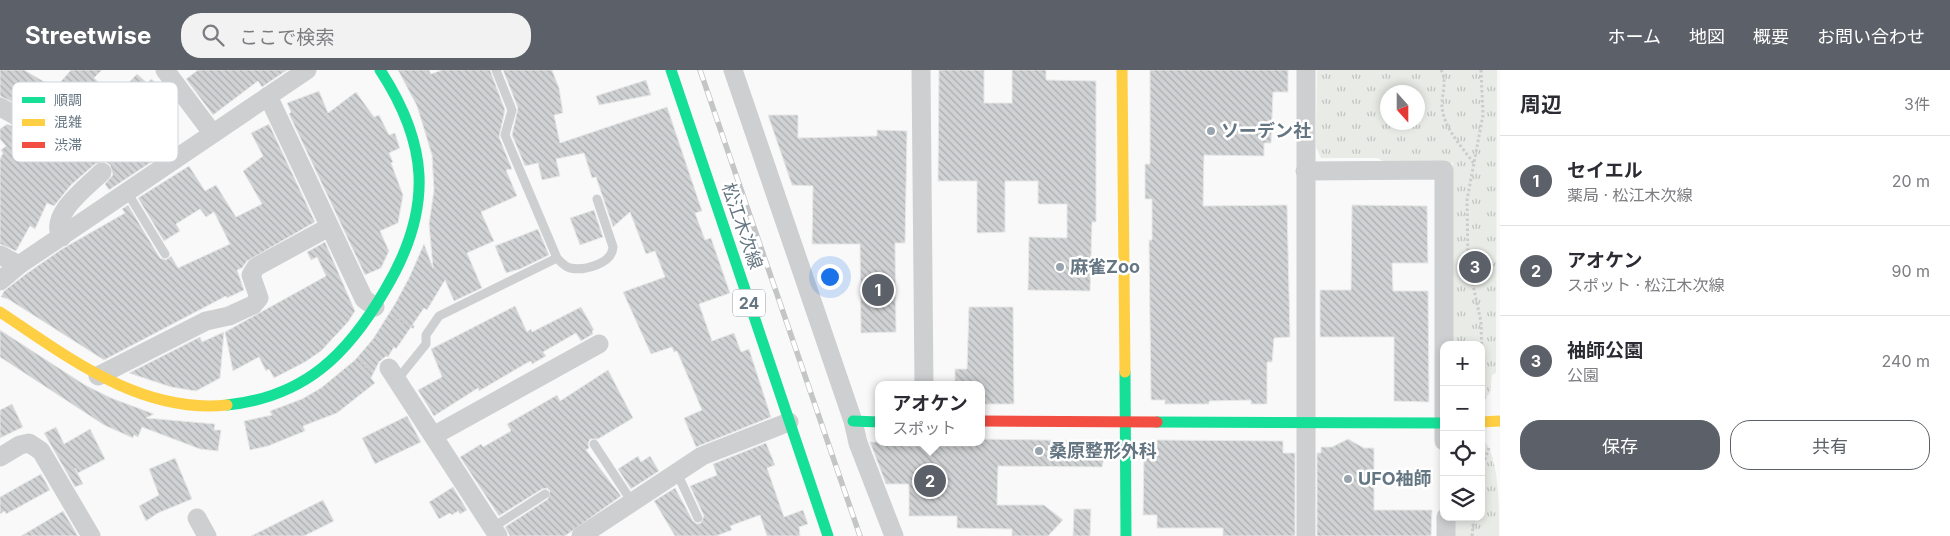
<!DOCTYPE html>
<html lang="ja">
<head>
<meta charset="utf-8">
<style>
  :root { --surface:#fff; --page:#f2f2f3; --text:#2b2b33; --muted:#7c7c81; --line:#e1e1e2; --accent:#5c6169 }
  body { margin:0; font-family:Inter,"Noto Sans JP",sans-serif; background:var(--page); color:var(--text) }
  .controls { position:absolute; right:15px; bottom:15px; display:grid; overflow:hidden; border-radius:10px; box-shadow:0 2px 8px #0003 }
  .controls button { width:45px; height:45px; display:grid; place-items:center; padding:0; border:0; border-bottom:1px solid var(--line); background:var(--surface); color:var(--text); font:25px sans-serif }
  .compass { position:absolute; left:1380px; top:15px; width:45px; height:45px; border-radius:50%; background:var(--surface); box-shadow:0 2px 8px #0003; rotate:159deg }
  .you { position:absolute; left:829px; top:206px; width:18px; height:18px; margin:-12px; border:4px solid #fff; border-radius:50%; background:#1a73e8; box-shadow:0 0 0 8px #1a73e833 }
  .badge { display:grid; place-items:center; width:32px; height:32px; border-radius:50%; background:var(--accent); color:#fff; font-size:16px; font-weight:700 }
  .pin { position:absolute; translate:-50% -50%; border:2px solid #fff; box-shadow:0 1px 5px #0006 }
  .popup { position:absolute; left:875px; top:311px; width:110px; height:65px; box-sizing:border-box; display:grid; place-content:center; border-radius:10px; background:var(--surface); filter:drop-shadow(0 1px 4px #0005); font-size:16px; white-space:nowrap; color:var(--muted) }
  .popup b { font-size:19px; color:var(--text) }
  .popup::after { content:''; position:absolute; left:50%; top:100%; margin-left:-10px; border:10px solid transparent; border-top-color:var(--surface) }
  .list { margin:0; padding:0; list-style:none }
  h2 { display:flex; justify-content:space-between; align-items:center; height:65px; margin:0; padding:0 20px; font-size:21px }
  h2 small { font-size:16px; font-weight:400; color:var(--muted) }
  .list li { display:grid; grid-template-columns:32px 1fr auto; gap:15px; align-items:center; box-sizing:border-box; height:90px; padding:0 20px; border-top:1px solid var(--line) }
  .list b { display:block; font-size:19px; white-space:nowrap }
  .list p { margin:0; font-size:16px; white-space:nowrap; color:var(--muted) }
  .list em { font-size:16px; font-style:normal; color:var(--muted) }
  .actions { display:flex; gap:10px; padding:15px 20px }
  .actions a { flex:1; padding:11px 0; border:1px solid var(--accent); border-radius:20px; text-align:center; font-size:18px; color:var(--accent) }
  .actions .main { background:var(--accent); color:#fff }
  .icon { flex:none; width:28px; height:28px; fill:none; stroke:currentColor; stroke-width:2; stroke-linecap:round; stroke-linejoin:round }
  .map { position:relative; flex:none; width:1500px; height:466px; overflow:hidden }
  header { display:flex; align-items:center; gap:30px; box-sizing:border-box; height:70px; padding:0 25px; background:var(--accent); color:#fff }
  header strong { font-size:24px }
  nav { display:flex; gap:28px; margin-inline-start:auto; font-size:18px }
  .search { width:350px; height:45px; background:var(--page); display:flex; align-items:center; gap:12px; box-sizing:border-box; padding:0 18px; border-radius:20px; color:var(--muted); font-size:19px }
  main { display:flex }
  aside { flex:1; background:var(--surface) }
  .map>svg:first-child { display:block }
</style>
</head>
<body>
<header>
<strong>Streetwise</strong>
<div class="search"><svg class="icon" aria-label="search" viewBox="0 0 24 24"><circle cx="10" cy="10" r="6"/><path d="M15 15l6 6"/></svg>ここで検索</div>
<nav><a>ホーム</a><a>地図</a><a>概要</a><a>お問い合わせ</a></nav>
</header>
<main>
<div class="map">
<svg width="1500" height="466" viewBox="0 0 1500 466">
  <defs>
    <pattern id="park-tufts" width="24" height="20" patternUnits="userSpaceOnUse" patternTransform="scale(1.25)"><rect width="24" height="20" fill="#e8ebe6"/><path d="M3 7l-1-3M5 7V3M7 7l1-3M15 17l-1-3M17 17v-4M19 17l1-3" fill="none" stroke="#c0c3c0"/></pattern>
    <pattern id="building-back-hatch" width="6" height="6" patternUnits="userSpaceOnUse" patternTransform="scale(1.25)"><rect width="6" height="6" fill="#d0d2d3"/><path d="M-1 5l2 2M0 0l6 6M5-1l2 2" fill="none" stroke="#acafb1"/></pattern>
  </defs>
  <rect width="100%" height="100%" fill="#f9f9f9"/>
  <path fill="url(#park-tufts)" fill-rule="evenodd" d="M1317 0H1497L1496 303 1492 305 1490 323 1481 332V275H1453V93H1386L1378 88H1321L1316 77ZM1388 22H1418V52H1388Z
    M1481 368C1500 382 1499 441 1499 466H1452L1451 447H1481Z"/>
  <path fill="url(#building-back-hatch)" stroke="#e8e8e8" d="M0 0H24L55 18 71 0H102L94 8 115 27 137 4 147 13 151 9 162 18 149 32 153 36 139 51 165 83 109 120 105 114 113 105 110 95 105 91 95 94 71 115 54 136 47 133 35 159 30 156 16 181 0 174V89L3 83 1 80 6 76 0 69V59L7 54 20 59 25 58 31 48 25 38 0 26Z
    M198 0H287L262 17 258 11 213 45 186 9Z
    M398 0H429L431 4 442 0H490L505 40 499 67 512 99 506 100 517 126 481 142 494 171 467 183 482 218 454 231 445 210 427 240 424 238 396 279 394 277 388 287 386 286 379 292 371 308 375 313 337 343 303 356 305 361 268 376 250 380 244 351 272 345 270 341 302 329 321 318 355 290 373 269 395 234 409 208 424 174 433 198 429 154 434 120 432 85 417 36Z
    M503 0H552L559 18 563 43 554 45 560 73 667 37 702 141 695 143 705 170 711 168 730 223 699 234 712 271 734 263 741 282 749 279 771 347 696 377 684 348 702 340 677 281 674 282 672 277 651 284 623 222 665 207 655 181 646 184 630 142 613 157 596 107 592 108 584 83 556 89 560 106 542 110 538 93 525 96 512 65 518 38Z
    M939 0H984V33H1012V0H1046V10L1096 11V152H1092L1090 221 1028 220 1029 167 1067 168V134H1038V111H1005V162L977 163V111H938Z
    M1150 0H1288V22H1273L1271 73H1264V86L1204 85 1203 136 1287 135 1290 267 1274 268 1272 292H1267V334H1251V330L1209 331V334H1165V330H1151L1149 170H1152V129H1145V94H1150Z
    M646 10 651 25 599 35 596 26Z
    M319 21 328 43 356 22 374 47 379 45 389 65 395 63 399 76 400 78 389 83 393 92 391 93 403 125 398 153 380 161 389 181 381 198 365 205 289 44 291 42 287 33Z
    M768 45H798V68L877 66V60L907 61 905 173H895L896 262 861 263 860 174H812L813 116 792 115Z
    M269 54 315 152 247 191 242 198 237 200 244 220 227 228 226 226 104 290 8 229 1 227 4 221 26 204 62 179 125 143 122 139 128 135 160 188 166 190 171 186 178 198 230 174 214 142 206 147 200 139 176 154 180 161 164 171 138 128 189 96 205 121 216 115 236 147 262 134 243 101 263 86 251 63Z
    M1352 135 1427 136 1428 193H1392L1393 221H1428L1429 332 1394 331V267H1320V220H1351Z
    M594 140 603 167 580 175 570 148Z
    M538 159 549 185 520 199 506 203 495 176Z
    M325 172 355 241 348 252 321 281 305 292 274 308 269 299 266 301 259 287 233 301 225 262 326 206 317 187 311 190 307 182Z
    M515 236 527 262 531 259 532 262 581 237 594 260 592 261 593 264 581 271 576 263 543 282 546 286 532 294 531 291 525 294 479 321 478 318 434 346 418 320 442 307 431 279Z
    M969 237H1013L1014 334H981V315H955V299H967Z
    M0 260 85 315 111 328 154 344 146 348 215 354 214 360H221L218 381 200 379 142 357 138 367 134 365 133 368 104 355 0 287Z
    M224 262 220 308 196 321 171 317 129 303 200 267 202 272Z
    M608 300 633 348 598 369H590L588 374 589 378 586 380 621 426 565 466H510L505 457 548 429 550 421 547 418 542 419 499 446 460 387 481 374 483 377 511 361 507 354 557 325 560 331Z
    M12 334 23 357 0 368V340Z
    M407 346 421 372 375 394 362 368Z
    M56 357 64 374 90 359 105 389 78 403 75 398 83 414 75 417 44 363Z
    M981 369 1103 371 1104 388 1102 397 998 396 997 435H1044L1063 450 1048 466H1012V459L957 458V446H909V414H886L870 372H902V376H975V372H981Z
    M1348 369 1364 378H1374V440H1432L1431 466H1317V383H1321V377H1332Z
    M1157 370 1283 371V383H1295V466H1223V458H1157V445H1143L1144 384H1157Z
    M766 373 775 395 767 398 784 447 803 440 808 454 799 457 800 466H767L760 445 730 456 732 460 716 466H675L654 431 675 418 693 451 697 454 701 453 704 446 690 416 717 405 713 394Z
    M638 386 641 392 650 386 659 401 631 419 618 399Z
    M175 388 192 429 158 443 146 451 139 436 159 425 149 399Z
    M41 404 50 420 6 444 5 441 0 444V427Z
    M453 417 467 440 460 444 458 441 452 445 450 443 439 449 429 432Z
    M323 430 334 451 304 466H251Z
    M1074 439H1091L1090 466H1073Z
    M63 441 78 466H21Z"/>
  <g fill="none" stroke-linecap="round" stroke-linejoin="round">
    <path stroke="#cbcccd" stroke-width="3" stroke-dasharray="2.5 2.5" stroke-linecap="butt" d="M1441 0C1448 11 1441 26 1442 38 1445 60 1463 78 1475 95
      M1481 0 1483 45 1467 130 1468 192 1481 252 1483 326 1486 330
      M394 247 415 258
      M361 292 371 301
      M1481 399 1489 378
      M1472 466 1474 447"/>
    <path stroke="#cecfd0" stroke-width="9" d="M127 122 165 184
      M557 188C561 192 564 196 570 198 584 201 612 194 613 177L597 129
      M397 310 426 274V265L439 246 557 188 505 65 512 40 496 0
      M594 374 632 432
      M677 403 698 448
      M492 458 545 424"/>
    <path stroke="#cecfd0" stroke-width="19" d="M165 0 213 64
      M733 0 853 351 858 373 894 466
      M921 0 924 315
      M268 26 364 229 375 237
      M0 37 20 48
      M1305 101 1444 100V371
      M62 167C47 146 88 116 102 102
      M0 185 19 195
      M0 211 19 195 307 0
      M389 298 498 466
      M98 306 206 251 229 246 253 235 259 228 251 205 256 197 329 157
      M433 366 599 274
      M0 387 20 375 29 373 41 381 91 466
      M1446 447V466
      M197 448 207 466
      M581 466 702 386 789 352
      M1306 466V0"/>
    <path stroke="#16e098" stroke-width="11" d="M671 0 828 466
      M1125 302 1126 466
      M227 335C305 327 348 284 385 220 406 185 421 147 419 105 417 67 401 32 380 0
      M853 351 879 352
      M1157 352 1444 353"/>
    <path stroke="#ffcf43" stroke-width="11" d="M1122 0 1125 302
      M0 242C68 287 140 344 227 335
      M1481 352 1500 351"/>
    <path stroke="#f24e42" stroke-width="11" d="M981 351 1157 352"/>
    <g stroke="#c3c5c6" stroke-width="5.5">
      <path id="rail" d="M700 0 860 466"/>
    </g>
    <use href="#rail" stroke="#fff" stroke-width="4" stroke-dasharray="11" stroke-linecap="butt"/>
  </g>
  <g fill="#99a4ac" stroke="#fff" stroke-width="2">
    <circle cx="1211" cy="61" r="5"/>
    <circle cx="1060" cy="197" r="5"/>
    <circle cx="1039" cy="381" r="5"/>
    <circle cx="1348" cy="409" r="5"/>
  </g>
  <g text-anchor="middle" stroke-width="5" stroke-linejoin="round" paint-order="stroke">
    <rect fill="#fff" stroke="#939fa8" stroke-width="1" x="733" y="219.5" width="32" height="27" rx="4"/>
    <g font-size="16" font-weight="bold" fill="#657683">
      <text x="749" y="239">24</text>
    </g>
    <g font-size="18" font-weight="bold" fill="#657683" stroke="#fff" text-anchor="start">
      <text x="1221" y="67">ソーデン社</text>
      <text x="1070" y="203">麻雀Zoo</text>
      <text x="1049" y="387">桑原整形外科</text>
      <text x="1358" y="415">UFO袖師</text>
    </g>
    <g font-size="18" fill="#657683" stroke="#fff">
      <text transform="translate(742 156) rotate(71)" y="6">松江木次線</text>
    </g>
  </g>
  <rect x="12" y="12" width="166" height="80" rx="8" fill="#fff" stroke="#d1d6da" stroke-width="1"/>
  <rect x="22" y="27" width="23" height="6" fill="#16e098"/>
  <rect x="22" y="49" width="23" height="7" fill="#ffcf43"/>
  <rect x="22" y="72" width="23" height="6" fill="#f24e42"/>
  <g font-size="14" fill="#657683">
    <text x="54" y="35">順調</text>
    <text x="54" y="57">混雑</text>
    <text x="54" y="80">渋滞</text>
  </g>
</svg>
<div class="controls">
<button>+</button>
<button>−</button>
<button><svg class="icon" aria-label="locate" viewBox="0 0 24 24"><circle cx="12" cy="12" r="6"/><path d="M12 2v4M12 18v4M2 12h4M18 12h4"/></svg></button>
<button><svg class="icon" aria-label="layers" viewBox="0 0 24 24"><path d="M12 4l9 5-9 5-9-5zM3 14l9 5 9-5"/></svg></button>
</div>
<svg class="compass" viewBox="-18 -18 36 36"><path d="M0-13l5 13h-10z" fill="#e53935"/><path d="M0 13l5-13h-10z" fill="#7c7c81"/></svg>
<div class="you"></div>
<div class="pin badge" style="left:878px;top:220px">1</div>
<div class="pin badge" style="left:930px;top:411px">2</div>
<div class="popup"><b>アオケン</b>スポット</div>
<div class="pin badge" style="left:1475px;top:197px">3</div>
</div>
<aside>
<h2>周辺<small>3件</small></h2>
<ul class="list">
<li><span class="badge">1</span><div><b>セイエル</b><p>薬局 · 松江木次線</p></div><em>20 m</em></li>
<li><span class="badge">2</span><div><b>アオケン</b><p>スポット · 松江木次線</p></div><em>90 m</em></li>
<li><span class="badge">3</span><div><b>袖師公園</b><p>公園</p></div><em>240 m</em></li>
</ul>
<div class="actions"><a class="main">保存</a><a>共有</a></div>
</aside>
</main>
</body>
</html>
